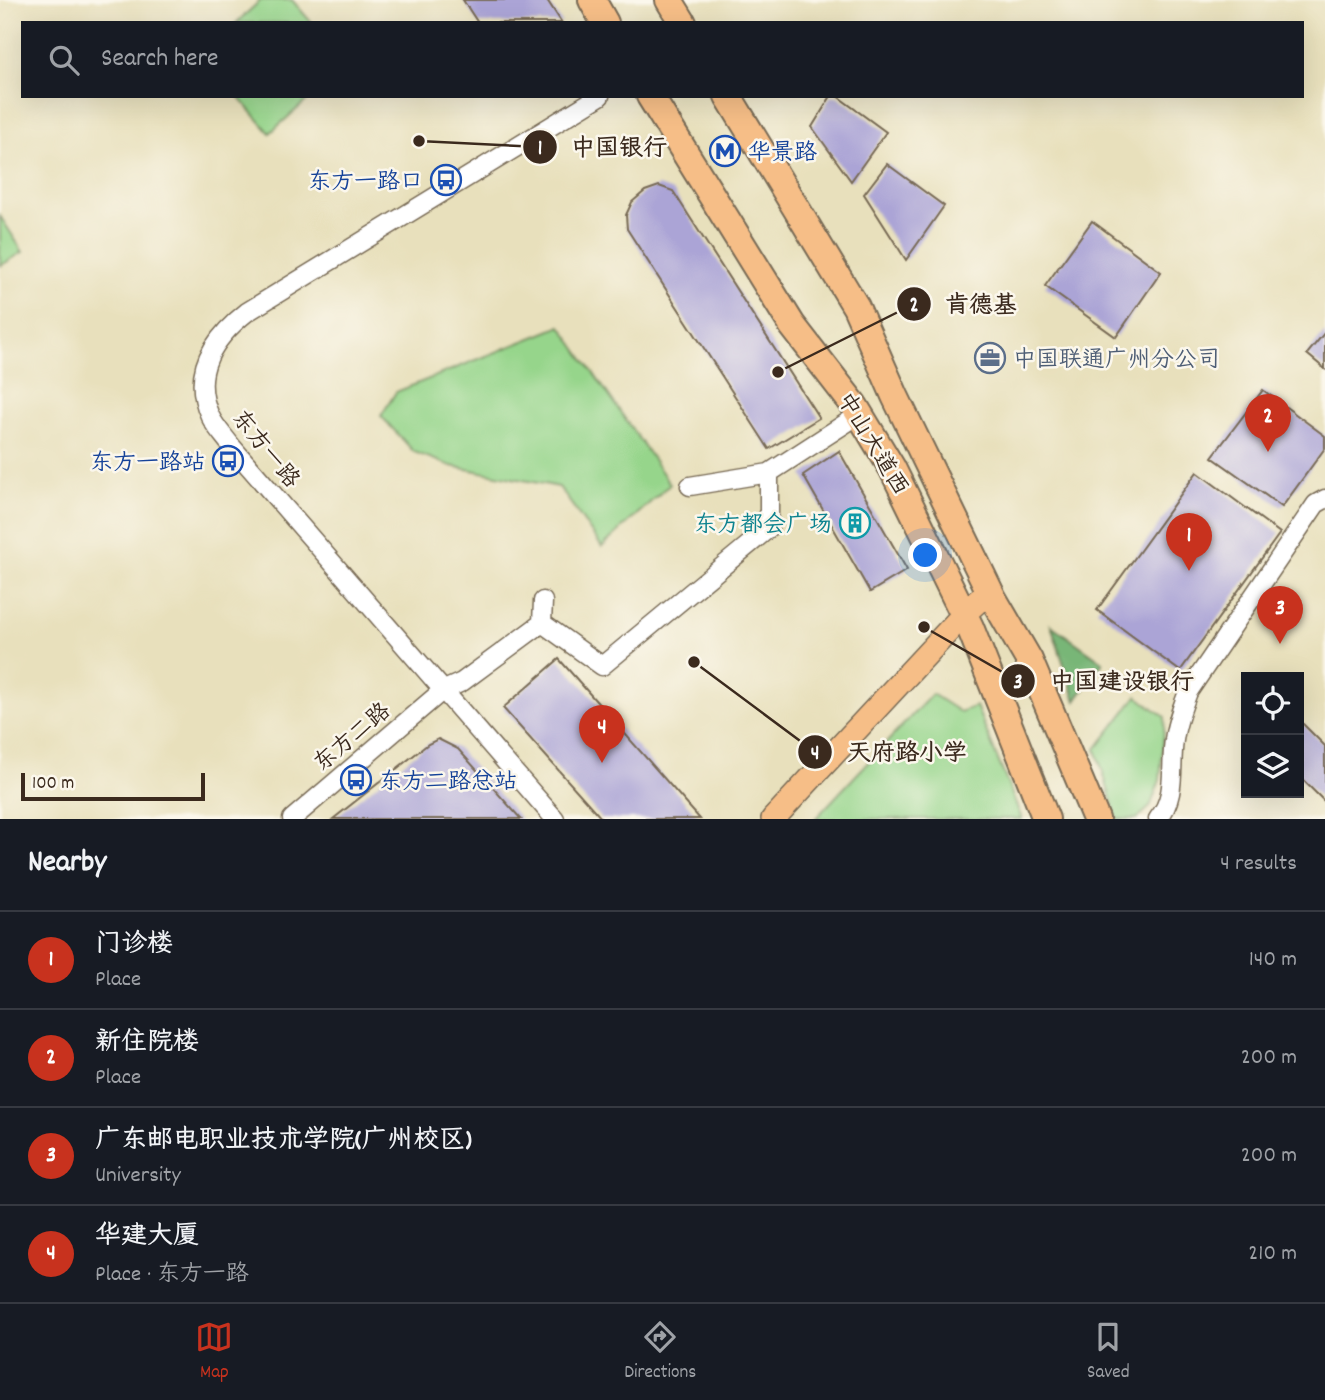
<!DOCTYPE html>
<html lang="en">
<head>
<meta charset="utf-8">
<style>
  :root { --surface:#171b24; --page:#20242c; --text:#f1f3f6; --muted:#9ea1a6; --line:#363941; --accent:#c8321e }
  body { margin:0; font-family:Dekko,"LXGW WenKai TC",sans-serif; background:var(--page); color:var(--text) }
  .controls { position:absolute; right:21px; bottom:21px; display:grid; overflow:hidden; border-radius:0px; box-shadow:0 7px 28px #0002 }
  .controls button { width:63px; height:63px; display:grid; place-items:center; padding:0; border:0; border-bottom:2px solid var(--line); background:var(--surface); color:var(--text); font:35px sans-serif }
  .scale { position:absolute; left:21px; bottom:18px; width:184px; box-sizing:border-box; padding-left:7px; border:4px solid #3b2a1e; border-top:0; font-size:19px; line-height:24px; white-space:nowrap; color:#3b2a1e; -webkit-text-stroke:5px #fbf7ec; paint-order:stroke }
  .you { position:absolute; left:926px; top:556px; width:24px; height:24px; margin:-18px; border:5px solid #fff; border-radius:50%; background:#1a73e8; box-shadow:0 0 0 10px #1a73e833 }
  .badge { display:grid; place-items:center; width:46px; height:46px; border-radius:50%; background:var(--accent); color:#fff; font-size:23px; font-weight:700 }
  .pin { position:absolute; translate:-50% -58px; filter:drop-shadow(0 2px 4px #0008) }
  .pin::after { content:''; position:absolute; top:37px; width:24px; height:21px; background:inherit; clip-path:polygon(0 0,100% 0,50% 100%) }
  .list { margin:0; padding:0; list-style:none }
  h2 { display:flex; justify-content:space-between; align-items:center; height:91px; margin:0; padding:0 28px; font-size:30px }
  h2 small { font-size:23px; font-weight:400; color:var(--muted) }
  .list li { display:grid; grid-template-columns:46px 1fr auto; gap:21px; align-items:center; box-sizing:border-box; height:98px; padding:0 28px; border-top:2px solid var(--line) }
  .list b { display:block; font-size:26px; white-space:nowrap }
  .list p { margin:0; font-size:23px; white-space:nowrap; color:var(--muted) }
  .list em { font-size:23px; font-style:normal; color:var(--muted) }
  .icon { flex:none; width:38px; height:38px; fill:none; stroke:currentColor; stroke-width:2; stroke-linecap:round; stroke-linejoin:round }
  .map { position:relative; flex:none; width:1325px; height:819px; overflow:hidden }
  .search { position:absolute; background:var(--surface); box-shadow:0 7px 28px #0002; left:21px; right:21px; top:21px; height:77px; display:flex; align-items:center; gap:18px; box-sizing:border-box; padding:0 24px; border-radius:0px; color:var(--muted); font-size:26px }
  .sheet { height:483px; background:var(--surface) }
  nav { display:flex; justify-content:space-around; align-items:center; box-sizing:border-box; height:98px; border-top:2px solid var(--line); background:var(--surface); font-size:19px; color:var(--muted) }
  nav a { display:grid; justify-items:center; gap:4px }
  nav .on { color:var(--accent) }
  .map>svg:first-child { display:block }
</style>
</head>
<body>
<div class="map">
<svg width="1325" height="819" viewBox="0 0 1325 819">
  <rect width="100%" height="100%" fill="#fbf7ec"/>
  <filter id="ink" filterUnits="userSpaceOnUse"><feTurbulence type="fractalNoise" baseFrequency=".0143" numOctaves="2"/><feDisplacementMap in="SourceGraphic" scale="14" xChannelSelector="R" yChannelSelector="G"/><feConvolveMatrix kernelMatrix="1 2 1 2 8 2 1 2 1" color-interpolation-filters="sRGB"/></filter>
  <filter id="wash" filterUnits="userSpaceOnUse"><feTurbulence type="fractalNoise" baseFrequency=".00686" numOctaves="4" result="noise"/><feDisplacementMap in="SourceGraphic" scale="28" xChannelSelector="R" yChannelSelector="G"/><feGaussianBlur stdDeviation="1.57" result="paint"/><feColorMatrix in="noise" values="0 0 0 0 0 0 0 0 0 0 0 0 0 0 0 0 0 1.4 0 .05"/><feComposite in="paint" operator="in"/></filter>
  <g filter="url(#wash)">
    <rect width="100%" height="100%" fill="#e8e0bc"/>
    <path fill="#96d58b" stroke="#688054" stroke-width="2" d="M261 0H292L312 23H236Z
      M238 96H312L270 133Z
      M0 216 23 252 0 266Z
      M561 326 670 484 602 547 559 487 451 466 414 452 381 416 396 392Z
      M932 694 960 712 976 706 1022 819H815Z
      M1137 696 1165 717 1160 780 1150 807 1137 819H1117L1096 749Z"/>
    <path fill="#78b677" stroke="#5a704a" stroke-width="2" d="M1051 625 1103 662 1076 701Z"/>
    <g id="blocks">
      <path fill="#aba4d6" d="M463 0H547L562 23H478Z
        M831 96H837L886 132 851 181 812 127Z
        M887 164 944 206 906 260 864 194Z
        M659 186 673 191 819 418 769 449 627 229 626 215 632 202 645 191Z
        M1092 221 1161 272 1116 337 1045 286Z
        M1325 332V369L1307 354Z
        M1263 390 1325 436V448L1282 507 1212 457Z
        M839 451 907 570 870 592 803 475Z
        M1197 472 1280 533 1180 671 1097 610Z
        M559 659 700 819H602L503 708Z
        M1299 720 1325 746V802L1299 776Z
        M438 739 458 749 521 819H333L428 744Z"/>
    </g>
  </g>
  <g filter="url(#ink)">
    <use href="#blocks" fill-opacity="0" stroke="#786a55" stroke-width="2"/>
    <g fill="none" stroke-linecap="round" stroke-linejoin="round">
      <g stroke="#786a55" stroke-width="21">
        <path id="minor" d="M690 486 769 473 860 414
          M542 623 543 601
          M292 819 442 691 462 682 542 623 602 666 769 528V473
          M555 819 232 447C225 437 215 427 210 416 190 372 214 338 247 312L600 96
          M1158 819C1177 796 1170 768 1174 740 1176 723 1182 708 1188 692L1316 504 1325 499"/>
      </g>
      <g stroke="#786a55" stroke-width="26">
        <path id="major" d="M773 819 964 614 979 600 993 598"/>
      </g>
      <g stroke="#786a55" stroke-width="30">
        <path id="highway" d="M592 0 605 23
          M669 0 683 23
          M650 96 792 325 854 405 892 468 970 627 1046 819
          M728 96 856 307 895 396 993 598 1029 660 1096 819"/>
      </g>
      <use href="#minor" stroke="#fff" stroke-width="18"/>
      <use href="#major" stroke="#f6be87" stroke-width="23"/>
      <use href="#highway" stroke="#f6be87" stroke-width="26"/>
    </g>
  </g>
  <defs>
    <g id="metro-ring" transform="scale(1.575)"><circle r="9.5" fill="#fbf7ec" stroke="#1a4fb4" stroke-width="1.5"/><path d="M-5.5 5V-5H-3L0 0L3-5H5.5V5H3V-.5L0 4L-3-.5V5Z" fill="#1a4fb4"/></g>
    <g id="bus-ring" transform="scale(1.575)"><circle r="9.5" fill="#fbf7ec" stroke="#1a4fb4" stroke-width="1.5"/><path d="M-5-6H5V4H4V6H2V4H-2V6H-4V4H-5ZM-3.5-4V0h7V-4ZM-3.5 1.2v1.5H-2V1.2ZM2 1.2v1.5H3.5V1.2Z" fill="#1a4fb4"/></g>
    <g id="office-ring" transform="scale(1.575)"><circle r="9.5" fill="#fbf7ec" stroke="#5c6f8a" stroke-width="1.5"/><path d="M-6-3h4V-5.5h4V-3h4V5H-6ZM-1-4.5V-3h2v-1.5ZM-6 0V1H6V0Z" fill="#5c6f8a"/></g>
    <g id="building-ring" transform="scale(1.575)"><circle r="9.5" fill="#fbf7ec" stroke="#0f9aa8" stroke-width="1.5"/><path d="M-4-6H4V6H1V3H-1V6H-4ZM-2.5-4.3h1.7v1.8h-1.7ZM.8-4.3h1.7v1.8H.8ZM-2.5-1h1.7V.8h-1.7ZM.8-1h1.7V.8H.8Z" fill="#0f9aa8"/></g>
  </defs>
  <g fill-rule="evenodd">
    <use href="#metro-ring" x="725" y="151"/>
    <use href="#bus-ring" x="446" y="180"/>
    <use href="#office-ring" x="990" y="358"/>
    <use href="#bus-ring" x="228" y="461"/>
    <use href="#building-ring" x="855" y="523"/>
    <use href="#bus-ring" x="356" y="780"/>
  </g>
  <g text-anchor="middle" stroke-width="5" stroke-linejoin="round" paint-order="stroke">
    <g font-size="23" fill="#164399" stroke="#fbf7ec" text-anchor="start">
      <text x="748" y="159">华景路</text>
      <text x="423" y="188" text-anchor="end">东方一路口</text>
      <text x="205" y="469" text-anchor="end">东方一路站</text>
      <text x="379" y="788">东方二路总站</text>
    </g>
    <g font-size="23" fill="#4e5e75" stroke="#fbf7ec" text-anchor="start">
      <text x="1013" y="366">中国联通广州分公司</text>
    </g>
    <g font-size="23" fill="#3b2a1e" stroke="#fbf7ec">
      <text transform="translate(874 443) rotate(59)" y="8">中山大道西</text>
      <text transform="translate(267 448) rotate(51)" y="8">东方一路</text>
      <text transform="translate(351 736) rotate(-40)" y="8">东方二路</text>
    </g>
    <g font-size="23" fill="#0d838f" stroke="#fbf7ec" text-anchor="end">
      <text x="832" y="531">东方都会广场</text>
    </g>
  </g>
  <path fill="none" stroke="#3b2a1e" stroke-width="2.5" d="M419 141L540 147M778 372L914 304M924 627L1018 681M694 662L815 752"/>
  <g fill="#3b2a1e" stroke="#fbf7ec" stroke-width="2.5">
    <circle cx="419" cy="141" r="7"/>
    <circle cx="778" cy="372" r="7"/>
    <circle cx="924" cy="627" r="7"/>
    <circle cx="694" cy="662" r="7"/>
    <circle cx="540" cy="147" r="18"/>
    <circle cx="914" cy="304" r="18"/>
    <circle cx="1018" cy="681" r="18"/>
    <circle cx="815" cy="752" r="18"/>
  </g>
  <g font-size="21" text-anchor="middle" font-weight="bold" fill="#fff">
    <text x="540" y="154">1</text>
    <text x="914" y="311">2</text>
    <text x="1018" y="688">3</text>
    <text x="815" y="759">4</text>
  </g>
  <g font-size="24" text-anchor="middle" font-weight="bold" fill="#3b2a1e" stroke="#fbf7ec" stroke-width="5" stroke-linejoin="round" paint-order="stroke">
    <text x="619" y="155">中国银行</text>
    <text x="981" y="312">肯德基</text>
    <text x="1122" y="689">中国建设银行</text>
    <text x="907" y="760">天府路小学</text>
  </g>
</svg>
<div class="controls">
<button><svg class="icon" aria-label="locate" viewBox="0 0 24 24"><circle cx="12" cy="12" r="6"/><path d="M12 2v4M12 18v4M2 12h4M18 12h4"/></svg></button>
<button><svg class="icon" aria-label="layers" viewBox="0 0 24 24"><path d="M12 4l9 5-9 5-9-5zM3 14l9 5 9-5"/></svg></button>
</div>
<div class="scale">100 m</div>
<div class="you"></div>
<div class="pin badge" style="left:1189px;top:571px">1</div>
<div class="pin badge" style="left:1268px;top:452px">2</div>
<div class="pin badge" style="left:1280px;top:644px">3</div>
<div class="pin badge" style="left:602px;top:763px">4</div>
<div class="search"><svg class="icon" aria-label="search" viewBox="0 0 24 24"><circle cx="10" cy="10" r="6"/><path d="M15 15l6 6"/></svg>Search here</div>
</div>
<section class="sheet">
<h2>Nearby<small>4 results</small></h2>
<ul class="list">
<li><span class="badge">1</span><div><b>门诊楼</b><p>Place</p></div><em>140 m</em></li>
<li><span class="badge">2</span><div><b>新住院楼</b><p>Place</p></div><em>200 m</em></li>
<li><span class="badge">3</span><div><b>广东邮电职业技术学院(广州校区)</b><p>University</p></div><em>200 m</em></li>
<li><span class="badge">4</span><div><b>华建大厦</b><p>Place · 东方一路</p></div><em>210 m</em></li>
</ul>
</section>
<nav>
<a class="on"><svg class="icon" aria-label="map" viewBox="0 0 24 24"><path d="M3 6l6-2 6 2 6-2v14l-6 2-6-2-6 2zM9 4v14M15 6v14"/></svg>Map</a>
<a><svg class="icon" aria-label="directions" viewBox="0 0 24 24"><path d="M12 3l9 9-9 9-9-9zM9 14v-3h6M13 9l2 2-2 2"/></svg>Directions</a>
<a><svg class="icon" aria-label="saved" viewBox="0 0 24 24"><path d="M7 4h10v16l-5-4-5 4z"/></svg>Saved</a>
</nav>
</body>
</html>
